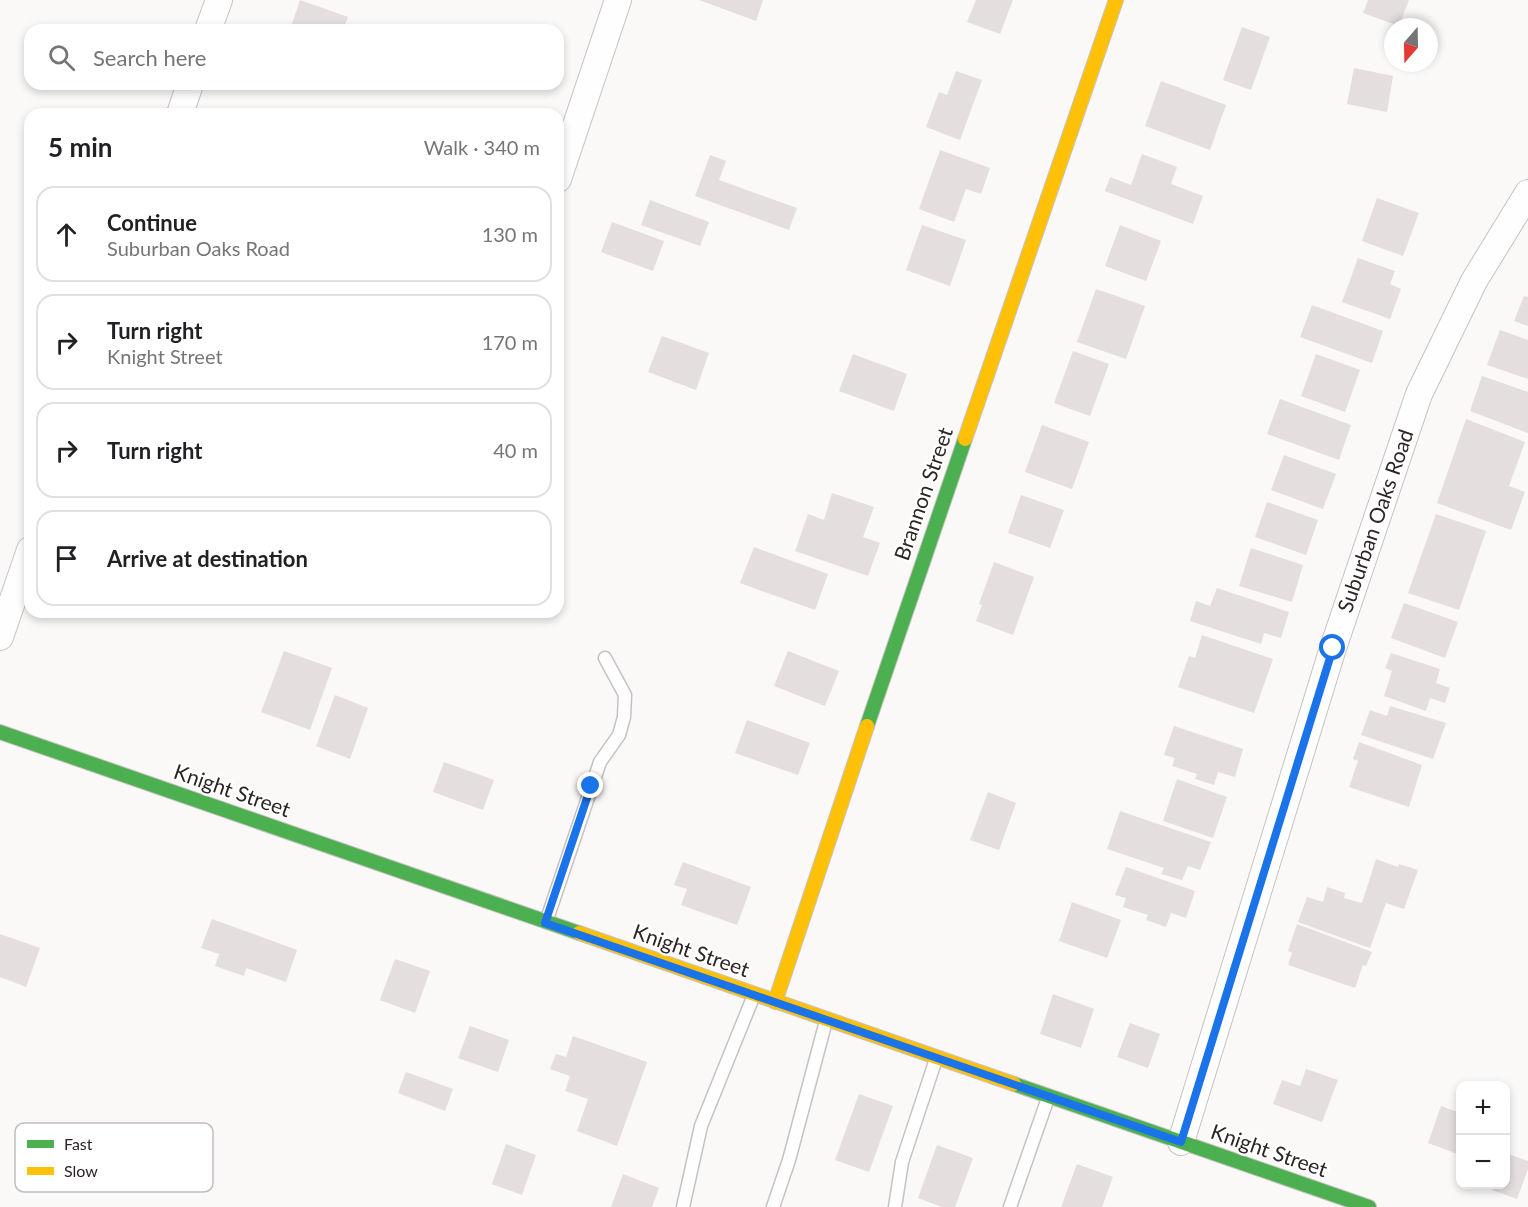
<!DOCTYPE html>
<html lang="en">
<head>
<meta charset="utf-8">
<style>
  :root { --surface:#fff; --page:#f2f2f2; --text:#202124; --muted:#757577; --line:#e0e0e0 }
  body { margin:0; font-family:Lato,sans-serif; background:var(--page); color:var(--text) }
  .controls { position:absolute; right:18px; bottom:18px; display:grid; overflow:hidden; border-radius:12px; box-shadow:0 3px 9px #0003 }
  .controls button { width:54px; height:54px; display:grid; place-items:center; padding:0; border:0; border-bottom:2px solid var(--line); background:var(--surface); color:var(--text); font:30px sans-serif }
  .compass { position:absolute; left:1384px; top:18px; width:54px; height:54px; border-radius:50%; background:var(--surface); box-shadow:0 3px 9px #0003; rotate:200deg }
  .stop { position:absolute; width:18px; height:18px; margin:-14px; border:4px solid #1a73e8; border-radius:50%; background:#fff }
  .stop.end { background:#1a73e8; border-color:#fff; box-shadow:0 2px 6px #0008 }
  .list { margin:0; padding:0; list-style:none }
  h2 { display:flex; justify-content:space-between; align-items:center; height:78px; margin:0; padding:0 24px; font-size:26px }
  h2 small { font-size:20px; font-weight:400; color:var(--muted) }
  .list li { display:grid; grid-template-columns:39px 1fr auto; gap:18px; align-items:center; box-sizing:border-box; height:96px; margin:0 12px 12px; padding:0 12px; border:2px solid var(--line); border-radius:18px }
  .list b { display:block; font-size:22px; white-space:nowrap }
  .list p { margin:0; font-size:20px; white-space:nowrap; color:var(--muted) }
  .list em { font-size:20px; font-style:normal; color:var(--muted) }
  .icon { flex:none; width:33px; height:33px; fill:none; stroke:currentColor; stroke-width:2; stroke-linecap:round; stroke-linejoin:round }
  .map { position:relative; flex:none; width:1528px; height:1207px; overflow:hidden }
  .search { position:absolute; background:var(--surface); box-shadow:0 3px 9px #0003; left:24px; top:24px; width:540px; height:66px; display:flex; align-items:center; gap:15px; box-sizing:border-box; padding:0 21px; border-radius:18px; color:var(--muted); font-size:22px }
  .panel { position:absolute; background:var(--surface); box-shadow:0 3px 9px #0003; left:24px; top:108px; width:540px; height:510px; border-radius:18px }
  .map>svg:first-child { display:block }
</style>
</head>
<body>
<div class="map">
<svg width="1528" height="1207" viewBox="0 0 1528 1207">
  <rect width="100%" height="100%" fill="#fbf8f8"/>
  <path fill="#e4dede" d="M300 0 348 17 343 30H290Z
    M699 0H763L756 21Z
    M976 0H1013L1000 34 967 22Z
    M1368 0H1409L1399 26 1363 13Z
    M1242 27 1270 37 1251 90 1223 80Z
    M1354 68 1393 76 1387 112 1347 104Z
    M956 71 982 80 960 140 926 127 939 92 947 95Z
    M1161 81 1226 105 1210 150 1145 126Z
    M940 150 990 168 981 194 966 189 954 222 919 209Z
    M1142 154 1177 167 1171 184 1203 196 1193 224 1105 191 1110 177 1131 185Z
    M710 155 726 161 719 180 797 208 789 230 695 196Z
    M1377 198 1419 213 1403 256 1362 241Z
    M650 200 709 222 700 246 641 225Z
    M612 222 664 241 653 271 601 252Z
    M922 225 966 240 950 286 906 270Z
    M1120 225 1161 241 1146 281 1105 266Z
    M1358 258 1395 271 1390 284 1401 289 1390 319 1342 302Z
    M1096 289 1145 306 1126 359 1077 342Z
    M1524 296 1528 297V326L1514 321Z
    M1312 305 1383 331 1372 363 1300 337Z
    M1500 330 1528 340V379L1487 365Z
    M662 336 709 353 696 390 648 372Z
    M1073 351 1109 364 1090 416 1054 403Z
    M853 354 907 374 894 411 839 391Z
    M1316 354 1360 370 1345 412 1301 396Z
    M1482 376 1528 392V433L1470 411Z
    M1280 399 1351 425 1339 460 1267 434Z
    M1466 419 1525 442 1509 486 1525 492 1511 530 1437 503Z
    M1042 425 1089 442 1072 489 1025 472Z
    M1284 455 1336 474 1323 509 1271 490Z
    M832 493 874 507 863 537 880 543 868 576 795 551 808 514 824 520Z
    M1021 495 1064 510 1050 548 1008 533Z
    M1267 502 1318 520 1306 555 1255 537Z
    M1436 514 1486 531 1459 610 1408 593Z
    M754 547 828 574 815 610 740 583Z
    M1251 548 1303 565 1292 602 1239 586Z
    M994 562 1034 577 1013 635 976 621 982 605 979 604Z
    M1217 588 1289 612 1281 638 1264 633 1261 644 1190 621 1196 601 1210 606Z
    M1404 603 1458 622 1445 658 1391 638Z
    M1202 635 1273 659 1254 713 1178 687 1189 656 1195 658Z
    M284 651 332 668 310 730 261 712Z
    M788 651 839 671 825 706 774 686Z
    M1391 653 1440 669 1436 683 1450 688 1445 703 1430 698 1426 711 1384 696 1392 671 1385 668Z
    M335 695 368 708 350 759 316 746Z
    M1390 706 1446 723 1433 759 1361 735 1370 710 1387 716Z
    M747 720 810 743 798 775 735 753Z
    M1174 726 1243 749 1235 777 1218 772 1214 785 1195 779 1197 774 1172 766 1175 758 1164 755Z
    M1359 742 1422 765 1409 807 1349 787 1358 761 1353 759Z
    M444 762 494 780 483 810 433 792Z
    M1177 779 1227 797 1213 838 1163 821Z
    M988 792 1016 803 999 850 970 840Z
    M1120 811 1211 842 1200 870 1188 866 1182 880 1161 874 1164 868 1107 849Z
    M1376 859 1398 867 1399 864 1418 870 1404 909 1386 903 1370 948 1298 922 1307 897 1323 902 1327 887 1345 893 1344 898 1362 903Z
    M683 862 751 887 737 925 681 905 687 889 674 885Z
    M1126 867 1195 891 1186 918 1171 913 1166 927 1146 920 1148 915 1123 907 1126 898 1115 895Z
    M1072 902 1121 920 1107 958 1059 941Z
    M212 919 297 950 286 982 246 968 244 976 215 966 219 954 201 948Z
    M1297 924 1372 952 1366 966 1363 965 1355 988 1288 965 1292 953 1288 951Z
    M0 934 40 948 26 987 0 977Z
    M395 959 430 971 415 1013 380 1000Z
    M1053 994 1094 1009 1081 1048 1040 1034Z
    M1130 1023 1160 1034 1148 1068 1117 1057Z
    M470 1026 509 1040 498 1072 458 1058Z
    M573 1036 647 1062 617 1146 577 1131 588 1099 565 1091 570 1076 550 1069 556 1054 566 1057Z
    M1306 1069 1338 1080 1322 1122 1273 1104 1282 1080 1300 1086Z
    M406 1072 453 1089 445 1111 398 1093Z
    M859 1094 893 1106 869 1172 835 1160Z
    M1441 1106 1460 1113V1155L1428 1143Z
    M506 1144 536 1155 522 1195 492 1184Z
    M937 1145 973 1158 955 1207H942L918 1198Z
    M1506 1153 1528 1161V1169L1517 1199 1492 1190 1494 1184H1506Z
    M1077 1164 1113 1177 1102 1207H1061Z
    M623 1174 659 1188 652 1207H611Z"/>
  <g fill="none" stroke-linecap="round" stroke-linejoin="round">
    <g stroke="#c7c2c2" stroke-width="15">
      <path id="lane" d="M546 922 600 762 619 735 624 717 625 695 605 658
        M683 1207 701 1126 754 995
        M773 1207 789 1160 826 1021
        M895 1207 902 1162 936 1059
        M1010 1207 1048 1098"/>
    </g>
    <g stroke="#c7c2c2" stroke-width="28">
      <path id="street" d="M208 30 219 0
        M180 114 190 84
        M558 179 618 0
        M0 637 30 550
        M1181 1142 1333 648 1419 394 1474 281 1528 193"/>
    </g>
    <g stroke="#c7c2c2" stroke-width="16">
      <path id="fast" d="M867 726 965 439
        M0 732 579 933
        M1014 1084 1369 1207"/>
    </g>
    <g stroke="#c7c2c2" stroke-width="16">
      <path id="slow" d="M965 439 1116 0
        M579 933 1014 1084
        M775 1002 867 726"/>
    </g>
    <use href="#lane" stroke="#fefefe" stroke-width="12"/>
    <use href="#street" stroke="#fefefe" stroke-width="26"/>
    <use href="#fast" stroke="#4caf50" stroke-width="14"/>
    <use href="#slow" stroke="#ffc107" stroke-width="14"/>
  </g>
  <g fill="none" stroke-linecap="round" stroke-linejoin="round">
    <path stroke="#1a73e8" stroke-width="8" d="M591 786 545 923 1181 1142 1333 648"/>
  </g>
  <g text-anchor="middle" stroke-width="4.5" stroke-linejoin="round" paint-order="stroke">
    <g font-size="21" fill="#2d2424" stroke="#fff">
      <text transform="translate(924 494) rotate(-71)" y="7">Brannon Street</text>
      <text transform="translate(1376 521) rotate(-71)" y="7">Suburban Oaks Road</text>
      <text transform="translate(232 791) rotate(19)" y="7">Knight Street</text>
      <text transform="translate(691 951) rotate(19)" y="7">Knight Street</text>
      <text transform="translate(1269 1151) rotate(19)" y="7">Knight Street</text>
    </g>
  </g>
  <rect x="15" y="1123" width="198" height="69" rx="9" fill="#fff" stroke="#c0bdbd" stroke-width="1.5"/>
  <rect x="27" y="1140" width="27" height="8" fill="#4caf50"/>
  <rect x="27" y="1167" width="27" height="8" fill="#ffc107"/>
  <g font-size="16" fill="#2d2424">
    <text x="64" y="1150">Fast</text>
    <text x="64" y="1177">Slow</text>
  </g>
</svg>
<div class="controls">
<button>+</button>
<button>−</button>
</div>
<svg class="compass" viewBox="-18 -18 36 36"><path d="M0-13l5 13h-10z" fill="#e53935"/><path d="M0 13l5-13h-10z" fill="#757577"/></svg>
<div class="stop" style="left:1333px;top:648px"></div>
<div class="stop end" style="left:591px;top:786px"></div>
<div class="search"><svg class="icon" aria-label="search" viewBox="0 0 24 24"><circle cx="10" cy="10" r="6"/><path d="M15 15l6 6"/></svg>Search here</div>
<section class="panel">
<h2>5 min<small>Walk · 340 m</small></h2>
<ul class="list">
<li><svg class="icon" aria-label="ahead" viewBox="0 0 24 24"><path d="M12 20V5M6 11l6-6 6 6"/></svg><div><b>Continue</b><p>Suburban Oaks Road</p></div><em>130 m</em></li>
<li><svg class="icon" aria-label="right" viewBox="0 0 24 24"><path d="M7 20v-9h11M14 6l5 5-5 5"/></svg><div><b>Turn right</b><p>Knight Street</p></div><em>170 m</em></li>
<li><svg class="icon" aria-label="right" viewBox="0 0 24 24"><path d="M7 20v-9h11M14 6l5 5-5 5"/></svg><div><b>Turn right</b></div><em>40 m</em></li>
<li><svg class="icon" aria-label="arrive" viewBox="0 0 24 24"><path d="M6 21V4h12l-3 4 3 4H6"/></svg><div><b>Arrive at destination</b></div></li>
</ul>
</section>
</div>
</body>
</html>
